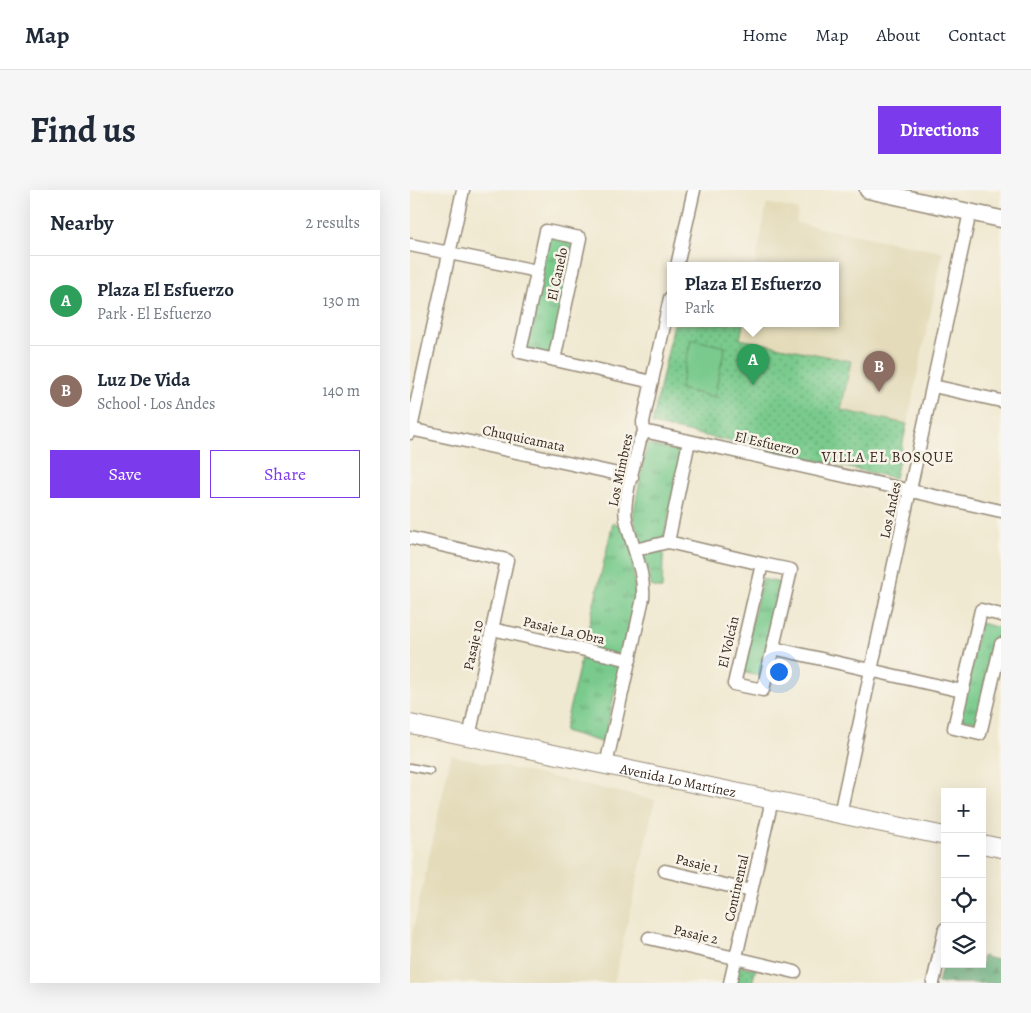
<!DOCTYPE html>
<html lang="en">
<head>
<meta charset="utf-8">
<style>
  :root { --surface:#fff; --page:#f6f6f7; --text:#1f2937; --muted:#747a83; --line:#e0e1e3; --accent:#7c3aed }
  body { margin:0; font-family:Alegreya,serif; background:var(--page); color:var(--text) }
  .controls { position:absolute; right:15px; bottom:15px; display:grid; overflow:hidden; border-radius:0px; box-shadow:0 5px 20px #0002 }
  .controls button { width:45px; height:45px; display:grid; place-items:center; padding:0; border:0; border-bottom:1px solid var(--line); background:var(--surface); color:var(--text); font:25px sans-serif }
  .you { position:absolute; left:368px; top:481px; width:18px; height:18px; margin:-12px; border:4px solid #fff; border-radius:50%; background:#1a73e8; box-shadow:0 0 0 8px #1a73e833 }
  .badge { display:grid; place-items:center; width:32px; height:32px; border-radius:50%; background:var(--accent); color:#fff; font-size:16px; font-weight:700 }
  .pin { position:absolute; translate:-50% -41px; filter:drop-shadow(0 1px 2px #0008) }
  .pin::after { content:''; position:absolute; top:26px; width:18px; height:15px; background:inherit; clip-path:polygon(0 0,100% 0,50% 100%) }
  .popup { position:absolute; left:257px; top:72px; width:172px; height:65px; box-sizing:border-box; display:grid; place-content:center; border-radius:0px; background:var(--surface); filter:drop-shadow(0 1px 4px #0005); font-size:16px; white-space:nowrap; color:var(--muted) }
  .popup b { font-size:19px; color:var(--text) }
  .popup::after { content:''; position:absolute; left:50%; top:100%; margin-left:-10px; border:10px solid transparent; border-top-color:var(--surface) }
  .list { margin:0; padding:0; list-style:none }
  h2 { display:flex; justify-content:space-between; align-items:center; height:65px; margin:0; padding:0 20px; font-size:21px }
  h2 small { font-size:16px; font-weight:400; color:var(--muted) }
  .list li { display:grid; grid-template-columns:32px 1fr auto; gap:15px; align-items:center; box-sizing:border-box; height:90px; padding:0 20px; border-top:1px solid var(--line) }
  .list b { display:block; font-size:19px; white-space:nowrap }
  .list p { margin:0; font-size:16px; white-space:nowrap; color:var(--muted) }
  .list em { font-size:16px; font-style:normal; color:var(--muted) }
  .actions { display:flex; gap:10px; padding:15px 20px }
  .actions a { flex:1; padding:11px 0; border:1px solid var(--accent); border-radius:0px; text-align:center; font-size:18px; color:var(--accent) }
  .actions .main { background:var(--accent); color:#fff }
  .icon { flex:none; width:28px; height:28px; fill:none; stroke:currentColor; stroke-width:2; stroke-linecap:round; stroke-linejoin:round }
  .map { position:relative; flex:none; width:591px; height:793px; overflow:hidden; border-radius:0px }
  header { display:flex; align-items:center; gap:30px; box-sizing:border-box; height:70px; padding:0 25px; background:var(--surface); border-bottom:1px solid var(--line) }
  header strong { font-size:24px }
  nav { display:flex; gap:28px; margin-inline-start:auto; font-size:18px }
  .intro { display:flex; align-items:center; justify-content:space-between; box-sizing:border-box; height:120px; padding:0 30px }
  h1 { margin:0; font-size:35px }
  .button { padding:12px 22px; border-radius:0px; background:var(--accent); color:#fff; font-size:18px; font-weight:700 }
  main { display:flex; gap:30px; padding:0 30px }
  aside { flex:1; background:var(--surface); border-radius:0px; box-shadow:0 5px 20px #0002 }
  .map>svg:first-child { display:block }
</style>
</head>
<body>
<header>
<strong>Map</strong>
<nav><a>Home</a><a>Map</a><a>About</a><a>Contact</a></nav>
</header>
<div class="intro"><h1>Find us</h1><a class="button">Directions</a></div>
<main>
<aside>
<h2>Nearby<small>2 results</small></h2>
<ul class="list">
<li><span class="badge" style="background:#2e9e5b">A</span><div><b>Plaza El Esfuerzo</b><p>Park · El Esfuerzo</p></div><em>130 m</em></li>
<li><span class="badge" style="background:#8d6e63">B</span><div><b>Luz De Vida</b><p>School · Los Andes</p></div><em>140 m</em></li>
</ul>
<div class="actions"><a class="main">Save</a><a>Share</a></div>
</aside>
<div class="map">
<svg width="591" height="793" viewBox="0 0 591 793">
  <defs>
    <pattern id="grass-tufts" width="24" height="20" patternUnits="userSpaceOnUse" patternTransform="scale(1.25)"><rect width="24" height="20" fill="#79ca8c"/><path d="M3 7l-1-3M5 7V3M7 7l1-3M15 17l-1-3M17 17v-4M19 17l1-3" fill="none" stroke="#64a472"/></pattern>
    <pattern id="forest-firs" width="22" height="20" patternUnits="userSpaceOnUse" patternTransform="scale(1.25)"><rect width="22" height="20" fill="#62ae78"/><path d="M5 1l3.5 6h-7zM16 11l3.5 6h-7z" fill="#528e62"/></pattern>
    <pattern id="park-dots" width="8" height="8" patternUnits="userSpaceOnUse" patternTransform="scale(1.25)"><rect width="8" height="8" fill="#79ca8c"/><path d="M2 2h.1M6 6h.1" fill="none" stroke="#64a472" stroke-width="1.8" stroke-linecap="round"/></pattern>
  </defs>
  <rect width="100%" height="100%" fill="#f7f3e8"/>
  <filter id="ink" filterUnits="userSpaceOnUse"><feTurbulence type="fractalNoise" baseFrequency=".02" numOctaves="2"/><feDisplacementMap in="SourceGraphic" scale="10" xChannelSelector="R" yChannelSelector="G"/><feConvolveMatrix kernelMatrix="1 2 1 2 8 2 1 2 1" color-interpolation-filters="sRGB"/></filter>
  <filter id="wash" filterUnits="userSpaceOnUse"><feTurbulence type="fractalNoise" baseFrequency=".0096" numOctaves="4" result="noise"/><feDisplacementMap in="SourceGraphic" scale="20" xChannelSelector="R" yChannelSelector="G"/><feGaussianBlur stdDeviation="1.12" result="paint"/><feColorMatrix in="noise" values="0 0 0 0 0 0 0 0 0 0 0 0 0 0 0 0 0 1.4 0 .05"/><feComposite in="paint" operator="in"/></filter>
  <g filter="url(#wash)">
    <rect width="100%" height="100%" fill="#f0e9d1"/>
    <path fill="#e4dbba" d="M357 13 388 20 386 33 533 62 497 234 431 220 441 171 330 148 333 134H426V76H345Z
      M41 565 245 610 204 793H0V754Z"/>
    <path fill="url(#grass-tufts)" stroke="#5a7a55" d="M136 41 170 48 144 170 110 162Z
      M237 254 272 262 254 348 252 399 241 396 239 384 223 326Z
      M203 333 211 335 216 344 222 361 225 405 194 553 154 541Z
      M352 389 375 394 354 487 331 482Z
      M570 433 591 438V440L570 532 548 528Z"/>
    <path fill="url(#forest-firs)" stroke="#4e6c4b" d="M535 765V774H572V766L591 771V793H528Z"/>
    <path fill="url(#park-dots)" stroke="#5a7a55" d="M264 134H333L330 149 441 171 431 220 497 234 485 288 242 234Z
      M328 776 346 779 342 793H324Z"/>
    <path fill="#79ca8c" stroke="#5a7a55" d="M281 149 315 157 304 207 270 199Z"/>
  </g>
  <g filter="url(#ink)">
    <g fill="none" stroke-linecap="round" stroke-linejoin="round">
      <g stroke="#968a78" stroke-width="9">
        <path id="service" d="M0 577 20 581"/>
      </g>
      <g stroke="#968a78" stroke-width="15">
        <path id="minor" d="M0 55 127 81
          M267 76 284 0
          M144 170 170 48 136 41 110 162 242 192
          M523 196 591 211
          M0 239 222 287
          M0 243 53 0
          M234 243 238 242 279 251 591 321
          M0 348 97 370 59 547
          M258 352 279 251
          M225 360 258 352 352 374
          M352 374 381 380 353 500 324 494Z
          M591 425 571 420 544 538 570 544 591 454
          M82 439 220 470
          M363 458 552 501
          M196 575 233 408C235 380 221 356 216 329 212 309 226 270 230 250L234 243 233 232 260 108
          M430 624 560 22
          M255 681 341 701
          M239 748 385 782
          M320 793 362 610
          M523 793 535 739"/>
      </g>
      <g stroke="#968a78" stroke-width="19">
        <path id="tertiary" d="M458 0 591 29"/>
      </g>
      <g stroke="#968a78" stroke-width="20">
        <g id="secondary">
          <path id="s1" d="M0 534 535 646"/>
          <path d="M572 654 591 658"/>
        </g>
      </g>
      <use href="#service" stroke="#fff" stroke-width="6"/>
      <use href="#minor" stroke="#fff" stroke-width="12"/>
      <use href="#tertiary" stroke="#fff" stroke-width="16"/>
      <use href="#secondary" stroke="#fff" stroke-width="18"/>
    </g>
  </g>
  <g text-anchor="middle" stroke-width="5" stroke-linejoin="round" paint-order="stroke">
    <g font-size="14" fill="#3b2a1e" stroke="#f7f3e8">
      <text transform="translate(147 84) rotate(-78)" y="5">El Canelo</text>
      <text transform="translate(114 248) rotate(12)" y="5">Chuquicamata</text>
      <text transform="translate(357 253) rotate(13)" y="5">El Esfuerzo</text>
      <text transform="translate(210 280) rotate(-78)" y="5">Los Mimbres</text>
      <text transform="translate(480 320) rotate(-78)" y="5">Los Andes</text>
      <text transform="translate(154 440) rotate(13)" y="5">Pasaje La Obra</text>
      <text transform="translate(318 452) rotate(-77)" y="5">El Volcán</text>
      <text transform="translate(63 455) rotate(-78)" y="5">Pasaje 10</text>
      <text dy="5" stroke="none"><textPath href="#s1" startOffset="274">Avenida Lo Martínez</textPath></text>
      <text transform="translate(287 673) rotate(13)" y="5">Pasaje 1</text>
      <text transform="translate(326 698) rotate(-77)" y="5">Continental</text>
      <text transform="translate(286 744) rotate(13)" y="5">Pasaje 2</text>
    </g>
    <g font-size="15" letter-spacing="1" fill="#3b2a1e" stroke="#f7f3e8">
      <text x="478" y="272">VILLA EL BOSQUE</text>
    </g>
  </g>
</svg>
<div class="controls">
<button>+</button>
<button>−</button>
<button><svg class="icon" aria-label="locate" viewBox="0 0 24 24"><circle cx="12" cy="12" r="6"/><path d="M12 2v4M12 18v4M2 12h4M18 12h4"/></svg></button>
<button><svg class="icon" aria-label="layers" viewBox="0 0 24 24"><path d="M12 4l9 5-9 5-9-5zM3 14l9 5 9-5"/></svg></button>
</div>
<div class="you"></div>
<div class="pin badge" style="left:343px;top:195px;background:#2e9e5b">A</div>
<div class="popup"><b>Plaza El Esfuerzo</b>Park</div>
<div class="pin badge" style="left:469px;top:202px;background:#8d6e63">B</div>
</div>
</main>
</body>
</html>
